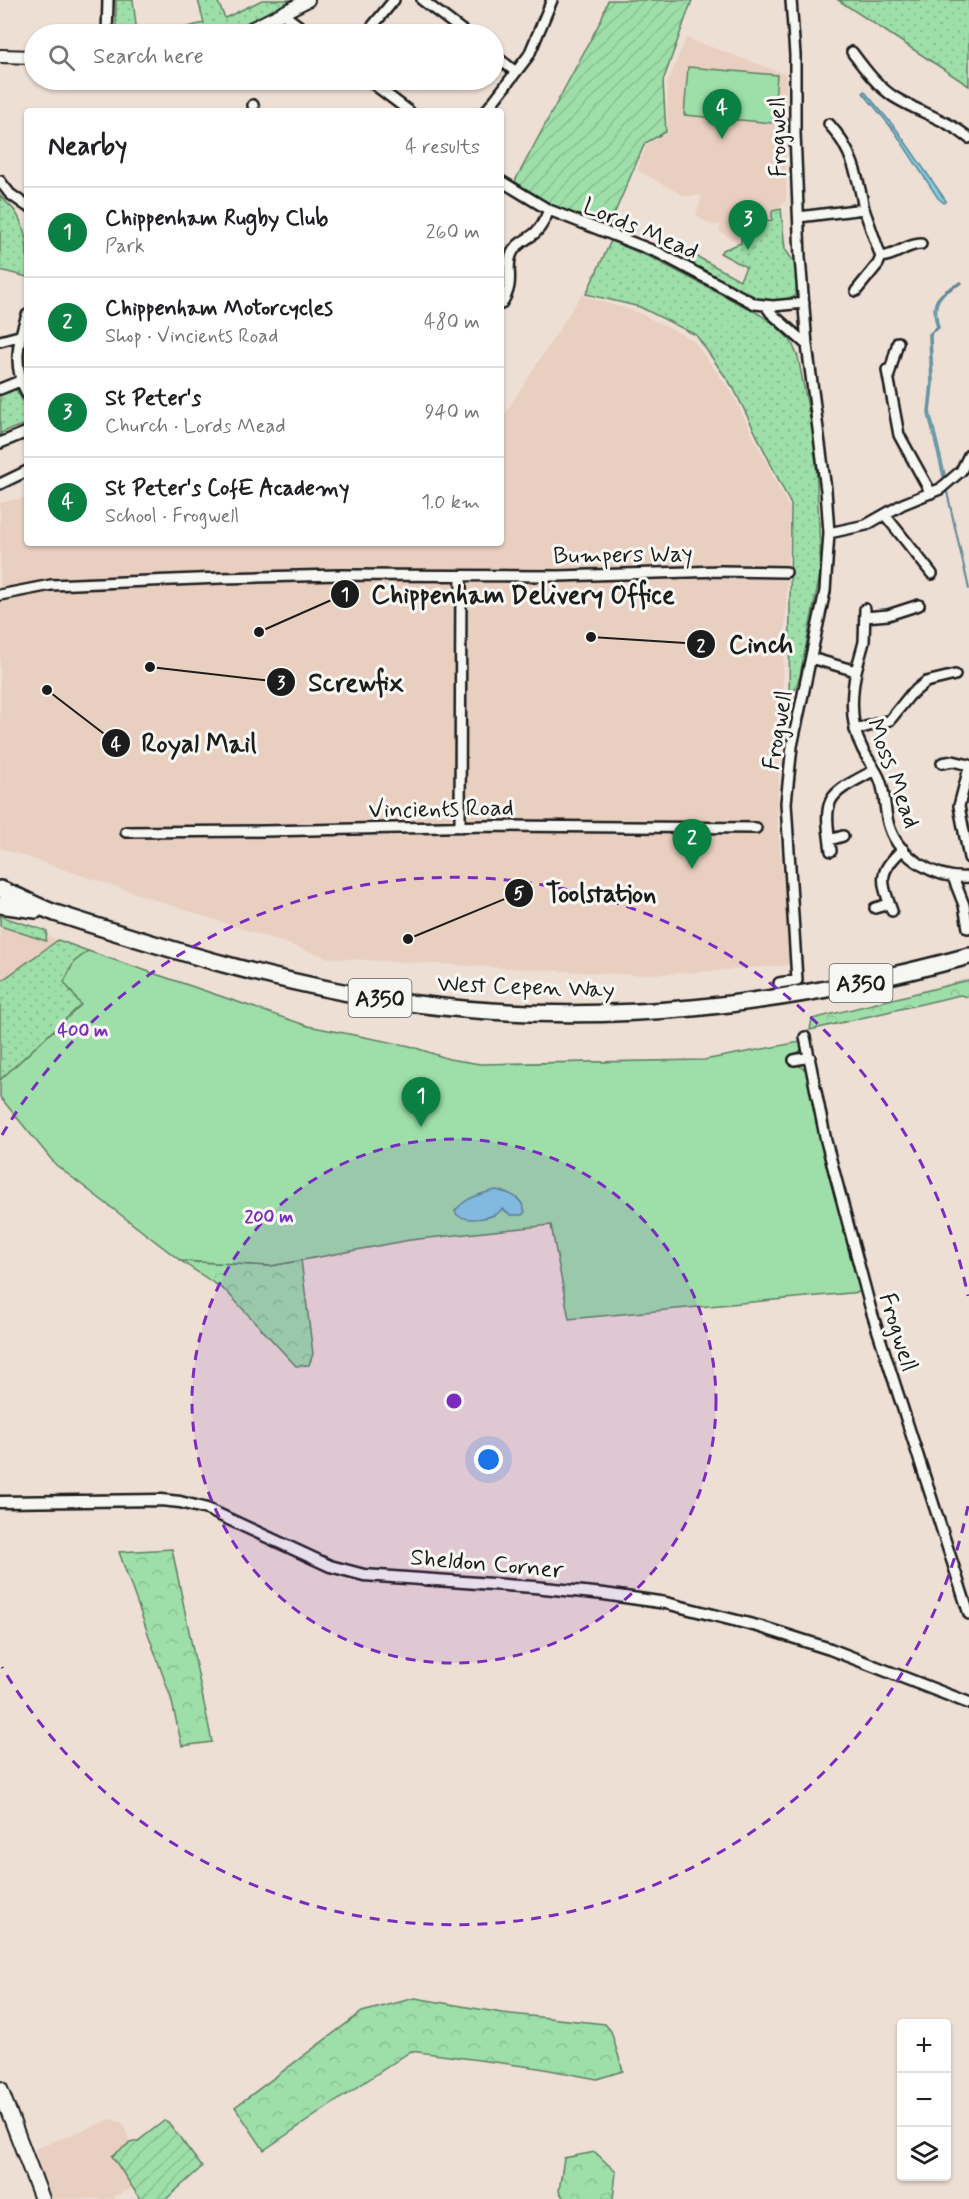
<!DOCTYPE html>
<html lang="en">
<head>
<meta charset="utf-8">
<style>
  :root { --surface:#fff; --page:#f6f6f6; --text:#202124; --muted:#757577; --line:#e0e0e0; --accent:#0b8043 }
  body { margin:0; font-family:Mynerve,sans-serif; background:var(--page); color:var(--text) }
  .controls { position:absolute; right:18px; bottom:18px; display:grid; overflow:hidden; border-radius:6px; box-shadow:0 2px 4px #0004 }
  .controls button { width:54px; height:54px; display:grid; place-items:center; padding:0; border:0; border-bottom:2px solid var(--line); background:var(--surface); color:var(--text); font:30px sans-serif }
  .you { position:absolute; left:489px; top:1460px; width:21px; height:21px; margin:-15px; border:4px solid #fff; border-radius:50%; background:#1a73e8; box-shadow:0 0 0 9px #1a73e833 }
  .badge { display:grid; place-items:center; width:39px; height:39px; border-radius:50%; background:var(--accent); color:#fff; font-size:20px; font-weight:700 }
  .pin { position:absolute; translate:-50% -50px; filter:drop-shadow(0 2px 3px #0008) }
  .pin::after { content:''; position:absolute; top:32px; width:21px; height:18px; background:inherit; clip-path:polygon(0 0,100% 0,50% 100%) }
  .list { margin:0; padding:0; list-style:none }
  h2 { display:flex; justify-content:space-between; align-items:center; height:78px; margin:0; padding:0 24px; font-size:26px }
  h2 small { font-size:20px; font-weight:400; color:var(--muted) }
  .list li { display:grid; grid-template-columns:39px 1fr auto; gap:18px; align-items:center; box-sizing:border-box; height:90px; padding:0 24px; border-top:2px solid var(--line) }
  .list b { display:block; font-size:22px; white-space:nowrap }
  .list p { margin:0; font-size:20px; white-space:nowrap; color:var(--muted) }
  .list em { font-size:20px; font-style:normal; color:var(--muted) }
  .icon { flex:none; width:33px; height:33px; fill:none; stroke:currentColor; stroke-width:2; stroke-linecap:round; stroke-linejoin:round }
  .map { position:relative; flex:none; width:969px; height:2199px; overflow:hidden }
  .search { position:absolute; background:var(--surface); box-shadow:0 2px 4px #0004; left:24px; top:24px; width:480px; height:66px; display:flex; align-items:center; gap:15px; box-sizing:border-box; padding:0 21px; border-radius:33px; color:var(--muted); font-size:22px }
  .panel { position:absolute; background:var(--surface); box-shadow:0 2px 4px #0004; left:24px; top:108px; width:480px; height:438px; border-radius:6px }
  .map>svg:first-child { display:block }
</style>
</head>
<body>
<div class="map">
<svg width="969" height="2199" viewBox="0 0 969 2199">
  <defs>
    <pattern id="grass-dots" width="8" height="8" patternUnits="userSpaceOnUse" patternTransform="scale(1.5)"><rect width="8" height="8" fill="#9edfa9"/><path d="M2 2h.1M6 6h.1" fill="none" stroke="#88bf91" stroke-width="1.8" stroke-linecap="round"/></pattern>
    <pattern id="forest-crowns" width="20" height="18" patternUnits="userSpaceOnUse" patternTransform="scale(1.5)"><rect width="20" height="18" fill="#9edfa9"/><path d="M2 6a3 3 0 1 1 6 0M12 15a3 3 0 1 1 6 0" fill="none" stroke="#88bf91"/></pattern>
    <pattern id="garden-furrows" width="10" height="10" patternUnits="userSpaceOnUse" patternTransform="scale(1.5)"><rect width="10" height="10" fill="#9edfa9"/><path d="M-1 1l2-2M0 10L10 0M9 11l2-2" fill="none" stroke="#88bf91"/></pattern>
  </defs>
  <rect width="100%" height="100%" fill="#eedfd5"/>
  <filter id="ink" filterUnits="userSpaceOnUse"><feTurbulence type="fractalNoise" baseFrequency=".0167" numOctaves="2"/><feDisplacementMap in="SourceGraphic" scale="12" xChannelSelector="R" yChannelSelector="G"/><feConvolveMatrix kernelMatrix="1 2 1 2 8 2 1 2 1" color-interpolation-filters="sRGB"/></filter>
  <g filter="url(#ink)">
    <path fill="#e9cfc0" d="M686 38 786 74V201L777 209 770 210V218L737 221 738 243 719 231 721 225 709 224 696 215 702 196H684L637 170 647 144 668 133 667 84Z
      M581 295 637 312 693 340 732 393 790 510 777 818 791 965 701 972 633 975 329 958 0 848V503L27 497V543H501V420Z
      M0 926 45 941 47 936 58 940 0 982Z
      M111 2119 123 2123 130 2143 112 2156 133 2188 115 2196V2199H49L35 2149Z"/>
    <path fill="url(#grass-dots)" stroke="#5d7e62" stroke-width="1.5" d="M116 0H133L137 34H116Z
      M198 0H217L225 18 262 0H294L257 20 221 34H143L167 32 204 23Z
      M838 0H969V86Z
      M0 195C4 201 10 205 14 210 29 230 27 253 27 277L0 270Z
      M781 209 785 249 796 265 798 293C788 304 766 304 753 299L683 260 687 251 740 280 746 267 720 253 723 250 741 243V223L772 220V211Z
      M611 241 654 259 759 314 774 324 791 341 798 357 815 443 821 569 800 676 789 705 791 505 734 389 696 335 640 307 586 294Z
      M15 388 27 408V429L22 425 1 433 4 439 0 440V394Z
      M0 916 47 931 46 941 0 926Z
      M58 940 88 951 74 962 81 1005 0 1080V982Z"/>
    <path fill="url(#forest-crowns)" stroke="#5d7e62" stroke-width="1.5" d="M969 980V997L960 995 810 1030 812 1019Z
      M301 1260 313 1354 309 1365 296 1366 227 1292 181 1261 271 1266Z
      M172 1549 212 1742 182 1746 171 1698 119 1552Z
      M415 1998 502 2013 605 2024 611 2031 623 2071 597 2079 539 2068 411 2051 264 2150 235 2107 362 2012Z
      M595 2152 616 2172 613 2199H564L559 2191 564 2158Z"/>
    <path fill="#9edfa9" stroke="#5d7e62" stroke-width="1.5" d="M688 67 777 75 773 123 684 115Z
      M88 951 308 1026 410 1046 449 1059 480 1064 704 1060 800 1042 803 1048 794 1056 796 1064 808 1071 824 1158 861 1292 569 1319 551 1225 410 1240 271 1266 181 1261 56 1165 0 1097V1080L81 1005 64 982 74 962Z"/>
    <path fill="url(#garden-furrows)" stroke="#5d7e62" stroke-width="1.5" d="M608 0H692L663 81 666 132 645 143 608 228 548 208 515 181 601 20Z
      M164 2121 168 2122 202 2167 166 2199H140L112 2156 130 2143 138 2141Z"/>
    <path fill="#83cde4" stroke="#5a8694" stroke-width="1.5" d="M864 91 897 130 946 201 944 203 938 198 895 132 863 93Z
      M961 282 962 283C938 295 932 301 939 328L932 332 931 336 933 383 930 412 945 475 943 476 928 413 931 384 929 334 937 327C929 300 938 293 961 282Z
      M496 1190C510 1193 522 1197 525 1212L522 1215H511L502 1209C495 1219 467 1222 457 1215L455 1211C466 1197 480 1194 496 1190Z"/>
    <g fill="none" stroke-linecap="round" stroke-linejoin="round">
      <path stroke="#5a8694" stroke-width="2" d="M947 492 969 589"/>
      <g stroke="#1c1c1c" stroke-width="14">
        <path id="minor" d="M422 0 467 34
          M283 14 310 34
          M107 34 108 0
          M366 34 394 0
          M852 52C864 68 877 86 894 97 918 112 946 119 969 138
          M516 72 529 55 552 0
          M368 80 409 111
          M253 105 254 111
          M486 111 516 72 494 55
          M0 181 10 194 27 206
          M501 181 549 210 659 253 755 304 773 306 804 303
          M799 217 864 209C858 177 852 149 829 124
          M881 257C896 256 906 244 921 244
          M856 291 878 264 881 257 864 209
          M501 304C517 281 504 270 512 253 517 242 530 239 537 231 543 225 546 217 549 210
          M766 306 771 313 807 345
          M27 315C17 343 13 367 27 394
          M0 341 19 336
          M887 370 899 435 931 493
          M889 375 898 342
          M0 389 20 381
          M0 443 27 432
          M0 484 27 471
          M885 515 932 574
          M829 533 866 525 903 504 940 489 961 471 969 455
          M0 595 51 585 221 578 339 575 559 576 721 571 786 572
          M865 617 888 615 919 605
          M811 658 856 671 864 642 865 609
          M856 671C851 696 850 725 862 748 867 759 876 769 880 780 886 795 884 811 889 826 899 858 937 880 969 877
          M855 730 890 720 910 695 926 682 955 675
          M942 763 953 761 969 765
          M969 768 959 806 969 858
          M460 827 461 576
          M126 832 265 831 487 826 756 828
          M830 840 843 836
          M831 851C823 795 826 796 875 770
          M953 877 964 905 968 928
          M875 908 889 904
          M892 911C881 880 877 873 903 849
          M779 983 797 980 786 803 792 746 825 591 829 533 826 490 807 345 800 257 795 133V55L791 0
          M805 1037 826 1141 871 1310 969 1614
          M794 1060 810 1057"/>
      </g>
      <g stroke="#1c1c1c" stroke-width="15">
        <path id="tertiary" d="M0 1502 161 1500 180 1502 207 1509 330 1566 364 1575 534 1587 604 1594 666 1603 761 1627 830 1649 969 1703"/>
      </g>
      <g stroke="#1c1c1c" stroke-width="16">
        <path id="secondary" d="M241 34 308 0
          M0 56 34 57"/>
      </g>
      <g stroke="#1c1c1c" stroke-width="18">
        <path id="primary" d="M0 2089 42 2199"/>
      </g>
      <g stroke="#1c1c1c" stroke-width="20">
        <path id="trunk" d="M0 889C19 896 36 906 55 913 173 951 293 988 417 1004 605 1028 787 1006 969 956
          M0 905 36 910"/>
      </g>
      <use href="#minor" stroke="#f6f6f2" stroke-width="9"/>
      <use href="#tertiary" stroke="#f6f6f2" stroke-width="10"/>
      <use href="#secondary" stroke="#f6f6f2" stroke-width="12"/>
      <use href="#primary" stroke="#f6f6f2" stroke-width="14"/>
      <use href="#trunk" stroke="#f6f6f2" stroke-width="15"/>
    </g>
  </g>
  <circle cx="454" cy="1401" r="262" fill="#7b2cbf" fill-opacity=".12"/>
  <g fill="none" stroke="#7b2cbf" stroke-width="3" stroke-dasharray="10 8">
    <circle cx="454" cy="1401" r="262"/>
    <path d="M968 1506A525 525 0 0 1 2 1667M2 1135A525 525 0 0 1 968 1296"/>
  </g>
  <g text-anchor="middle" stroke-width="6" stroke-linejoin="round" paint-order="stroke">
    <g fill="#f6f6f2" stroke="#5d5d5c" stroke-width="1.5">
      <rect x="829.5" y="964" width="63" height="38" rx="4.5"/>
      <rect x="348.5" y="979" width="63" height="38" rx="4.5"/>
    </g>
    <g font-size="22" font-weight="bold" fill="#1c1c1c">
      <text x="861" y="991">A350</text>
      <text x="380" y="1006">A350</text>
    </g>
    <g font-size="24" fill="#1c1c1c" stroke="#f6f6f2">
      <text transform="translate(777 137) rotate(-91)" y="8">Frogwell</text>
      <text transform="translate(641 228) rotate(23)" y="8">Lords Mead</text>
      <text transform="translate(623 554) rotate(-1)" y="8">Bumpers Way</text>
      <text transform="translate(777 730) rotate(-80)" y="8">Frogwell</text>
      <text transform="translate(894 773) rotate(70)" y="8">Moss Mead</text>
      <text transform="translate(441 808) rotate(-1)" y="8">Vincients Road</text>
      <text transform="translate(526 986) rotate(2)" y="8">West Cepen Way</text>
      <text transform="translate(899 1332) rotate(73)" y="8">Frogwell</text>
      <text transform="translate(487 1563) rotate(5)" y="8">Sheldon Corner</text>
    </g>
  </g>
  <circle cx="454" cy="1401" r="9" fill="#7b2cbf" stroke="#f6f6f2" stroke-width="3"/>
  <g font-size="18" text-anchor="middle" font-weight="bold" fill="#7b2cbf" stroke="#f6f6f2" stroke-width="6" stroke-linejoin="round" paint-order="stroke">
    <text x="83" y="1036">400 m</text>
    <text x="269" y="1222">200 m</text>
  </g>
  <path fill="none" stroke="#1c1c1c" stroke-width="2" d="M259 632L345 594M591 637L701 644M150 667L281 682M47 690L116 743M408 939L519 893"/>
  <g fill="#1c1c1c" stroke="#f6f6f2" stroke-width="2">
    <circle cx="259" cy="632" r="6"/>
    <circle cx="591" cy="637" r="6"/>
    <circle cx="150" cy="667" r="6"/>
    <circle cx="47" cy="690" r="6"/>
    <circle cx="408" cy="939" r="6"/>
    <circle cx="345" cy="594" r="15"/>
    <circle cx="701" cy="644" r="15"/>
    <circle cx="281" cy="682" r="15"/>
    <circle cx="116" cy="743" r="15"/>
    <circle cx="519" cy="893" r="15"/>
  </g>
  <g font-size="18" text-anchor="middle" font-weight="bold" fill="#fff">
    <text x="345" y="600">1</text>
    <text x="701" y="651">2</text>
    <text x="281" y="688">3</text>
    <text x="116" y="750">4</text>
    <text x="519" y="899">5</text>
  </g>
  <g font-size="26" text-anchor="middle" font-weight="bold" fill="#1c1c1c" stroke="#f6f6f2" stroke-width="6" stroke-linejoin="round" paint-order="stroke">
    <text x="523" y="603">Chippenham Delivery Office</text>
    <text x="761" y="653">Cinch</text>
    <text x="356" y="691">Screwfix</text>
    <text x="199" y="752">Royal Mail</text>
    <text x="601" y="902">Toolstation</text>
  </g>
</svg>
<div class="controls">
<button>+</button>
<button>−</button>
<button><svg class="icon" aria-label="layers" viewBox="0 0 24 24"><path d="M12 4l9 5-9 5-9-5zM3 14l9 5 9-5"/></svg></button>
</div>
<div class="you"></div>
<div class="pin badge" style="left:421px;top:1127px">1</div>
<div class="pin badge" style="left:692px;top:869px">2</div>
<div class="pin badge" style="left:748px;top:250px">3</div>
<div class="pin badge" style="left:722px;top:139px">4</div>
<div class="search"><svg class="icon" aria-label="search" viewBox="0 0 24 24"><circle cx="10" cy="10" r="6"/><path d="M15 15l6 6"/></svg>Search here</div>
<section class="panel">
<h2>Nearby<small>4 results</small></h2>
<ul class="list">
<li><span class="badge">1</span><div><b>Chippenham Rugby Club</b><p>Park</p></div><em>260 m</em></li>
<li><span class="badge">2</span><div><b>Chippenham Motorcycles</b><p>Shop · Vincients Road</p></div><em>480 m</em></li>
<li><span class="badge">3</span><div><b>St Peter's</b><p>Church · Lords Mead</p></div><em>940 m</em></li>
<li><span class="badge">4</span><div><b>St Peter's CofE Academy</b><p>School · Frogwell</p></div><em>1.0 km</em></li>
</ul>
</section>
</div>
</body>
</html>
